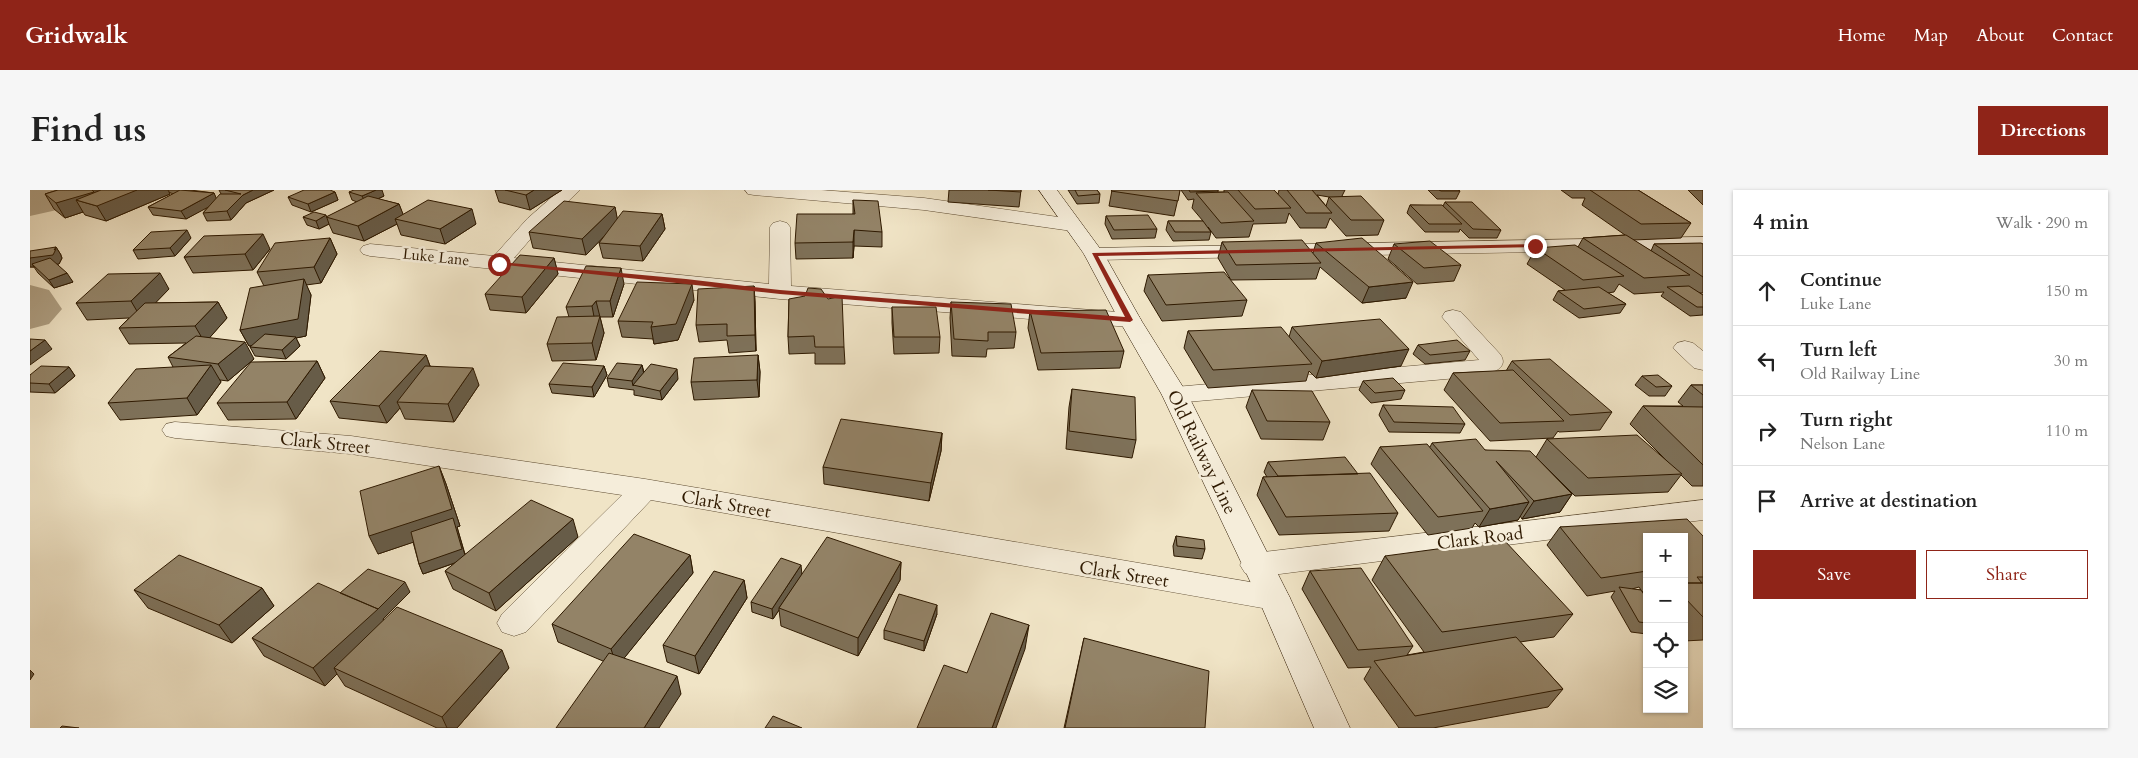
<!DOCTYPE html>
<html lang="en">
<head>
<meta charset="utf-8">
<style>
  :root { --surface:#fff; --page:#f6f6f6; --text:#222; --muted:#767676; --line:#e0e0e0; --accent:#8f2418 }
  body { margin:0; font-family:Cardo,serif; background:var(--page); color:var(--text) }
  .controls { position:absolute; right:15px; bottom:15px; display:grid; overflow:hidden; border-radius:0px; box-shadow:0 1px 4px #0004 }
  .controls button { width:45px; height:45px; display:grid; place-items:center; padding:0; border:0; border-bottom:1px solid var(--line); background:var(--surface); color:var(--text); font:25px sans-serif }
  .stop { position:absolute; width:15px; height:15px; margin:-11px; border:4px solid #8f2418; border-radius:50%; background:#fff }
  .stop.end { background:#8f2418; border-color:#fff; box-shadow:0 1px 5px #0008 }
  .list { margin:0; padding:0; list-style:none }
  h2 { display:flex; justify-content:space-between; align-items:center; height:65px; margin:0; padding:0 20px; font-size:21px }
  h2 small { font-size:16px; font-weight:400; color:var(--muted) }
  .list li { display:grid; grid-template-columns:32px 1fr auto; gap:15px; align-items:center; box-sizing:border-box; height:70px; padding:0 20px; border-top:1px solid var(--line) }
  .list b { display:block; font-size:19px; white-space:nowrap }
  .list p { margin:0; font-size:16px; white-space:nowrap; color:var(--muted) }
  .list em { font-size:16px; font-style:normal; color:var(--muted) }
  .actions { display:flex; gap:10px; padding:15px 20px }
  .actions a { flex:1; padding:11px 0; border:1px solid var(--accent); border-radius:0px; text-align:center; font-size:18px; color:var(--accent) }
  .actions .main { background:var(--accent); color:#fff }
  .icon { flex:none; width:28px; height:28px; fill:none; stroke:currentColor; stroke-width:2; stroke-linecap:round; stroke-linejoin:round }
  .map { position:relative; flex:none; width:1673px; height:538px; overflow:hidden; border-radius:0px }
  header { display:flex; align-items:center; gap:30px; box-sizing:border-box; height:70px; padding:0 25px; background:var(--accent); color:#fff }
  header strong { font-size:24px }
  nav { display:flex; gap:28px; margin-inline-start:auto; font-size:18px }
  .intro { display:flex; align-items:center; justify-content:space-between; box-sizing:border-box; height:120px; padding:0 30px }
  h1 { margin:0; font-size:35px }
  .button { padding:12px 22px; border-radius:0px; background:var(--accent); color:#fff; font-size:18px; font-weight:700 }
  main { display:flex; gap:30px; padding:0 30px }
  aside { flex:1; background:var(--surface); border-radius:0px; box-shadow:0 1px 4px #0004 }
  .map>svg:first-child { display:block }
</style>
</head>
<body>
<header>
<strong>Gridwalk</strong>
<nav><a>Home</a><a>Map</a><a>About</a><a>Contact</a></nav>
</header>
<div class="intro"><h1>Find us</h1><a class="button">Directions</a></div>
<main>
<div class="map">
<svg width="1673" height="538" viewBox="0 0 1673 538">
  <rect width="100%" height="100%" fill="#f0e4c6"/>
  <filter id="stains"><feTurbulence type="fractalNoise" baseFrequency=".004" numOctaves="4"/><feColorMatrix values="0 0 0 0 .2 0 0 0 0 .09 0 0 0 0 .02 0 0 0 .5 -.17"/></filter>
  <radialGradient id="worn" r=".72"><stop offset=".6" stop-color="#630" stop-opacity="0"/><stop offset="1" stop-color="#630" stop-opacity=".3"/></radialGradient>
  <g fill="none" stroke-linecap="round" stroke-linejoin="round">
    <path fill="#ae9f83" fill-rule="evenodd" d="M0 0H82L76 9 0 26Z
      M0 95 19 100 32 119 19 134 0 139Z"/>
    <g stroke="#5e4c32" stroke-width="1">
      <path id="street" d="M530 0H550L511 37 484 68 739 94 740 37 743 33 750 31 757 33 760 37 761 96 1100 123 1108 125 1111 130 1108 135 1100 137 750 109 340 66 333 64 330 60 333 56 340 54 464 66 497 29Z
        M715 0H791L894 8 1042 29 1049 31 1052 35 1049 39 1042 41 894 20 724 5 718 4Z
        M1673 47V59L1064 70 1057 68 1054 64 1057 60 1064 58Z
        M1423 120 1431 122 1470 164C1480 178 1462 183 1450 186L1145 213 1136 210 1132 205 1136 200 1145 197 1449 170 1412 127 1415 122Z
        M1655 151 1663 153 1673 161V180L1664 178 1643 158 1647 153Z
        M145 232 321 246 615 289 1244 396 1255 399 1260 408 1255 417 1244 420 621 310 496 442 484 446 472 442 467 433 472 424 592 305 321 264 145 248 136 246 132 240 136 234Z
        M1673 310V330L1226 387 1215 383 1210 375 1215 367 1226 363Z"/>
    </g>
    <g stroke="#2e1900" stroke-width="1">
      <path id="secondary" d="M1009 0H1027L1074 64 1111 130 1158 205 1260 408 1320 538H1284L1228 408 1132 205 1089 130 1054 64Z"/>
    </g>
    <use href="#street" fill="#f5edda" fill-rule="evenodd"/>
    <use href="#secondary" fill="#f5edda" fill-rule="evenodd"/>
  </g>
  <path fill="#7e7159" stroke="#2e1900" fill-rule="evenodd" d="M28 0H160L184 3 186 9 191 4 189 0H244L216 13 201 30 177 31 173 23 179 16 156 29 123 25 118 17 143 4 139 2 140 4 76 31 55 25 53 22 35 28 24 19 15 4Z
    M465 0H532L500 20 469 12Z
    M919 0H991L989 17 918 12Z
    M1038 0H1067L1070 4 1069 13 1047 14Z
    M1082 0H1150L1144 26 1079 16Z
    M1151 0H1188V2H1194V0H1244L1248 4 1249 0H1315L1312 6 1354 30 1348 45 1316 46 1300 28 1296 38H1270L1259 23 1256 33 1223 34 1219 47 1186 48 1178 37 1181 42 1179 50 1143 51 1136 40 1138 31H1173L1162 18 1164 9 1158 10ZM1287 5 1299 7 1296 16Z
    M1398 0H1428L1430 1 1426 9H1407Z
    M1531 0H1608L1661 33 1651 48 1603 50 1621 61 1624 54H1673V103H1669L1673 105V125L1660 126 1631 106 1634 102 1604 104 1589 94 1584 102 1578 103 1596 114 1590 123 1549 128 1523 110 1528 101 1535 100 1497 74 1506 58 1548 57 1553 48 1595 45 1552 15 1555 8H1542Z
    M1658 0H1673V15Z
    M305 2 308 10 281 22 262 15 258 7Z
    M319 2 354 6 348 9 369 14 373 25 446 34 415 54 371 45 367 34 334 51 303 43 299 34 289 39 277 35 273 27H297L327 12 322 10Z
    M823 10 852 42V57L824 56 823 68 766 69 765 53 823 24Z
    M1415 12 1471 40 1467 48H1439L1430 39 1429 42H1395L1377 23 1380 15 1413 16Z
    M585 17 587 29 632 24 635 39 613 71 573 68 569 53 576 44 556 65 503 58 499 42Z
    M1076 26 1127 39 1125 48 1082 49 1075 34Z
    M161 48 145 66 108 69 103 60Z
    M300 48 307 64 291 93 276 95 281 105 276 146 266 148 270 156 256 169 225 166 220 157 222 156H219L210 140 234 96 227 82Z
    M1192 52 1283 63 1286 53 1376 108 1332 113 1290 77 1286 89 1201 90 1188 68Z
    M1364 54 1431 75 1424 91 1387 94 1358 69Z
    M26 57 31 65V66L32 68 29 74H27L43 92 24 98 8 83 4 77H0V68Z
    M240 59 223 80 163 83 154 67Z
    M524 68 528 84 496 123 460 120 455 104Z
    M1118 85 1217 110 1212 126 1132 131 1114 101Z
    M594 94 583 127H570L574 143 566 170 522 171 517 154 539 127 536 117Z
    M724 96 725 112 726 161 699 163 697 150 669 152 666 135Z
    M139 99 125 113 188 112 197 128 179 148 224 169 198 191 190 190 191 192 167 225 90 230 78 213 143 177 138 167 156 153 99 154 89 138 99 128 57 130 46 113Z
    M759 109 814 157 815 174H785V163L759 164 758 147Z
    M664 110 648 150 624 154 623 149 592 147 588 131Z
    M921 112 986 142 984 158 957 159 956 167 922 166 920 128Z
    M862 117 910 147 909 163 864 164 862 133Z
    M1000 121 1094 161 1090 178 1008 180 998 138Z
    M1262 137 1371 176 1286 188 1279 181 1276 191 1178 198 1154 158 1158 141 1259 147Z
    M1388 155 1440 161 1435 170 1395 174 1383 164Z
    M396 165 400 176 449 195 424 232 375 229 370 218 357 233 309 228 300 211Z
    M728 165 730 182 729 207 664 210 661 192Z
    M287 171 295 188 266 229 198 230 187 213Z
    M1482 171 1582 222 1570 240 1529 242 1528 241 1523 248 1460 251 1414 200 1423 183 1476 181Z
    M612 175 614 182 648 189 632 210 604 205V200L579 197 577 188Z
    M574 176 577 185 564 207 522 203 519 194Z
    M39 177 45 186 25 203 0 202V185Z
    M1612 186 1642 196 1635 206H1619L1605 195Z
    M1333 191 1375 200 1371 209 1341 213 1329 200Z
    M1661 195H1673V296H1662L1651 285 1638 302 1545 306 1506 267 1542 304 1530 322 1492 329 1490 326 1488 330 1449 337 1445 333 1442 338 1398 345 1341 274 1350 257H1400L1402 253 1506 267 1517 249 1640 274 1600 234 1613 216H1653L1648 212Z
    M1042 199 1106 250 1102 268 1036 259 1039 217Z
    M1222 200 1300 232 1293 250 1231 249 1216 217Z
    M1353 215 1435 234 1430 243 1359 242 1349 225Z
    M912 243 911 261 899 311 794 294 793 277Z
    M1238 272 1328 284 1368 323 1359 341 1249 345 1227 305 1233 287H1237L1234 282Z
    M409 276 416 294 430 336 427 337 435 364 548 347 466 421 423 399 415 381 425 373 393 384 389 374 383 352 348 364Z
    M1530 337 1673 346V450L1654 451V347H1617V406L1612 401 1617 409V444L1601 442 1581 407 1585 401 1557 406 1517 355ZM1609 397 1611 400 1602 399Z
    M1146 346 1175 359 1172 369 1144 366 1143 356Z
    M660 365 663 383 594 468 651 504 528 452 522 434Z
    M1355 366 1543 424 1524 447 1490 452 1533 499 1518 517 1403 538H1369L1334 489 1341 477 1318 478 1272 399 1280 381 1383 456 1377 465 1394 462 1342 390Z
    M871 372 870 390 828 466 751 436 749 420 743 429 722 422 721 412 772 384Z
    M714 390 717 408 669 484 637 472 633 455Z
    M232 398 244 416 202 453 118 418 104 400Z
    M380 402 353 429 354 430 479 478 427 538H407L315 496 307 484 295 496 234 466 222 448 310 403Z
    M907 424 894 461 854 449V440Z
    M1054 448 1175 538H1034Z"/>
  <path fill="#675c48" stroke="#2e1900" d="M62 0H138L140 4 76 31 67 16 46 10 53 22 35 28 26 13Z
    M223 0H244L216 13 201 30 197 21 213 5Z
    M346 0H352L354 6 336 14 332 6Z
    M504 0H532L500 20 496 5Z
    M305 2 308 10 281 22 278 14Z
    M184 3 188 12 156 29 151 21Z
    M369 14 375 29H365L367 34 334 51 328 36Z
    M585 17 588 32 556 65 552 49Z
    M442 19 446 34 415 54 410 39Z
    M632 24 635 39 613 71 610 56Z
    M296 25 299 34 289 39 286 31Z
    M157 40 161 48 145 66 140 58Z
    M824 40V56L823 68V52Z
    M233 44 240 59 223 80 215 64Z
    M300 48 307 64 291 93 284 77Z
    M26 57 31 65V66L32 68 29 74 5 76 2 74 4 77H0V68L24 60Z
    M524 68 528 84 496 123 492 107Z
    M591 78 594 94 583 127 580 111Z
    M37 83 43 92 24 98 19 90Z
    M130 83 139 99 111 128 101 111Z
    M274 89 281 105 276 146 266 148 270 156 256 169 252 160 265 148 219 156 210 140Z
    M1383 92 1376 108 1332 113 1339 97Z
    M662 94 664 110 648 150 624 154 621 137Z
    M724 96 725 112 726 161 725 145Z
    M566 111 574 143 566 170 562 153 565 132 562 116Z
    M188 112 197 128 175 153 165 136Z
    M15 150 22 159 0 175V161Z
    M215 152 224 169 198 191 188 174Z
    M1379 159 1371 176 1286 188 1292 171Z
    M396 165 402 182 367 212 370 218 357 233 349 216Z
    M728 165 730 182 729 207 727 190Z
    M287 171 295 188 266 229 257 212Z
    M181 175 191 192 167 225 157 208Z
    M612 175 614 185 603 196 602 191Z
    M574 176 577 185 564 207 562 197Z
    M39 177 45 186 25 203 19 194Z
    M443 178 449 195 424 232 418 214Z
    M647 179 648 189 632 210 630 201Z
    M912 243 911 261 899 311 901 293Z
    M409 276 416 294 430 336 427 337 436 369 393 384 389 374 426 338 348 364 339 346Z
    M1542 304 1530 322 1492 329 1504 311Z
    M1499 312 1488 330 1449 337 1460 319Z
    M543 329 548 347 466 421 459 403Z
    M660 365 663 383 587 477 581 459Z
    M871 372 870 390 828 466V448Z
    M771 375 772 385 749 418V420L743 429 742 419Z
    M714 390 717 408 669 484 665 466Z
    M375 392 380 402 353 429 357 437 304 478 307 484 295 496 283 478Z
    M232 398 244 416 202 453 189 435Z
    M907 415V424L894 461V451Z
    M999 435 995 459 966 538H962Z
    M472 460 479 478 427 538H417L412 527Z
    M0 480 4 484 0 490Z
    M647 486 651 504 629 538H614Z"/>
  <path fill="#938367" stroke="#2e1900" d="M28 0H62L64 2 26 13 15 4Z
    M71 0H107L67 16 46 10Z
    M150 0 184 3 151 21 118 17Z
    M195 0H223L213 5 197 21 173 23 190 4H211Z
    M274 0H300L305 2 278 14 258 7Z
    M324 0H346L332 6 319 2Z
    M475 0H504L496 5Z
    M958 0H991V2Z
    M1045 0H1067L1070 4 1048 6Z
    M1082 0H1150L1148 11 1081 1Z
    M1159 0H1188V1L1160 2Z
    M1208 0H1244L1261 18 1225 19Z
    M1257 0H1282L1302 23H1276Z
    M1409 0H1428L1430 1H1411Z
    M1560 0H1608L1661 33 1611 34Z
    M1198 2 1224 31 1191 33 1166 3Z
    M338 6 369 14 328 36 296 27Z
    M1331 6 1354 30H1321L1299 7Z
    M398 10 442 19 410 39 365 29Z
    M823 10 848 11 852 42 824 40 823 52 765 53 767 24H825Z
    M534 11 585 17 552 49 499 42Z
    M1415 12H1442L1471 40 1443 39Z
    M1380 15H1412L1432 34H1399Z
    M593 21 632 24 610 56 569 53Z
    M284 22 296 25 286 31 273 27Z
    M1118 25 1127 39 1084 40 1076 26Z
    M1138 31H1173L1181 42H1145Z
    M157 40 140 58 103 60 121 42Z
    M233 44 215 64 154 67 174 46Z
    M1596 45 1660 85 1614 88 1553 48Z
    M300 48 284 77 227 82 245 53Z
    M1332 48 1383 92 1339 97 1286 53Z
    M1272 50 1291 73 1206 75 1192 52Z
    M1400 51 1431 75 1394 78 1364 54Z
    M1671 53 1673 54V87L1624 54Z
    M1545 55 1594 86 1553 90 1506 58Z
    M26 57 24 60 26 59 23 65 0 68V61Z
    M490 65 524 68 492 107 455 104Z
    M20 68 37 83 19 90 2 74Z
    M556 76 591 78 580 111H566L562 116 536 117Z
    M1194 82 1217 110 1136 115 1118 85Z
    M130 83 101 111 46 113 78 84Z
    M274 89 268 129 210 140 220 98Z
    M607 92 662 94 646 134 621 137 623 132 588 131Z
    M724 96 725 145 697 146V134L666 135 668 99Z
    M1659 96 1673 105V117H1667L1637 97Z
    M1569 97 1596 114 1554 119 1528 101Z
    M778 98 791 99 798 109 812 106 814 157H785L784 146 758 147 759 109 775 106Z
    M188 112 165 136 89 138 115 113Z
    M921 112 981 114 986 142H958V151L924 149Z
    M862 117H906L910 147H864Z
    M1076 120 1094 161 1011 163 1000 121Z
    M570 126 562 153 517 154 527 127Z
    M1350 129 1379 159 1292 171 1262 137Z
    M1251 137 1282 174 1183 180 1158 141Z
    M235 144 266 147 252 160 220 157Z
    M166 146 215 152 188 174 138 167Z
    M0 149 15 150 0 161Z
    M1427 150 1440 161 1400 165 1388 155Z
    M350 161 396 165 349 216 300 211Z
    M728 165 727 190 661 192 664 168Z
    M1520 169 1582 222 1540 225 1482 171Z
    M287 171 257 212 187 213 221 172Z
    M533 173 574 176 562 197 519 194Z
    M587 173 612 175 602 191 577 188Z
    M621 174 647 179 630 201 603 195Z
    M181 175 157 208 78 213 106 179Z
    M11 176 39 177 19 194 0 193V185Z
    M395 176 443 178 418 214 367 212Z
    M1483 180 1534 231 1470 233 1423 183Z
    M1628 185 1642 196 1626 197 1612 186Z
    M1363 188 1375 200 1345 203 1333 191Z
    M1661 195H1673V205Z
    M1042 199 1105 207 1106 250 1039 241Z
    M1222 200 1282 201 1300 232 1237 231Z
    M1353 215 1423 217 1435 234 1364 232Z
    M1613 216 1673 217V275Z
    M811 229 912 243 901 293 793 277Z
    M1607 245 1652 284 1558 288 1517 249Z
    M1446 249 1455 260 1500 261 1542 304 1504 311 1466 271 1499 312 1460 319 1402 253Z
    M1397 254 1453 321 1408 327 1350 257Z
    M1315 267 1328 284 1248 286 1238 272Z
    M409 276 422 319 339 346 330 301Z
    M1340 283 1368 323 1256 327 1233 287Z
    M501 310 543 329 459 403 415 381Z
    M423 328 432 359 389 374 381 342Z
    M1657 329 1673 346V387H1667L1672 393H1654V347H1617V381L1571 388 1530 337Z
    M604 344 660 365 581 459 522 434Z
    M1146 346 1174 350 1175 359 1147 356Z
    M797 347 871 372 828 448 749 418Z
    M1474 350 1543 424 1412 442 1355 366Z
    M149 365 232 398 189 435 104 400Z
    M751 368 771 375 742 419 721 412Z
    M1331 378 1383 456 1328 460 1280 381Z
    M338 379 375 392 348 419 310 403Z
    M684 381 714 390 665 466 633 455Z
    M288 393 348 419 283 478 222 448Z
    M1654 393H1673V427L1654 407Z
    M1589 397 1611 400 1617 409V433L1609 432Z
    M869 404 907 415 894 451 854 440Z
    M367 417 472 460 412 527 304 478Z
    M961 423 999 435 962 538H887L914 475 937 483Z
    M1486 447 1533 499 1385 526 1344 471Z
    M1054 448 1179 481 1175 538H1035Z
    M579 463 647 486 614 538H526Z
    M743 526 772 538H735Z
    M32 536 49 538H30Z"/>
  <path fill="#8f2418" d="M1505 54 1507 57 1068 66 1103 130 1100 132 750 104 466 74 469 72 656 89 750 100 1095 127 1062 63Z"/>
  <g text-anchor="middle" stroke-width="5" stroke-linejoin="round" paint-order="stroke">
    <g font-size="15" fill="#2e1900" stroke="#f5edda">
      <text transform="translate(406 67) rotate(6)" y="5">Luke Lane</text>
    </g>
    <g font-size="18" fill="#2e1900" stroke="#f5edda">
      <text transform="translate(295 253) rotate(6)" y="6">Clark Street</text>
      <text transform="translate(1172 262) rotate(64)" y="6">Old Railway Line</text>
      <text transform="translate(696 314) rotate(10)" y="6">Clark Street</text>
      <text transform="translate(1450 348) rotate(-7)" y="6">Clark Road</text>
      <text transform="translate(1094 384) rotate(9)" y="6">Clark Street</text>
    </g>
  </g>
  <rect width="100%" height="100%" filter="url(#stains)"/>
  <rect width="100%" height="100%" fill="url(#worn)"/>
</svg>
<div class="controls">
<button>+</button>
<button>−</button>
<button><svg class="icon" aria-label="locate" viewBox="0 0 24 24"><circle cx="12" cy="12" r="6"/><path d="M12 2v4M12 18v4M2 12h4M18 12h4"/></svg></button>
<button><svg class="icon" aria-label="layers" viewBox="0 0 24 24"><path d="M12 4l9 5-9 5-9-5zM3 14l9 5 9-5"/></svg></button>
</div>
<div class="stop" style="left:469px;top:74px"></div>
<div class="stop end" style="left:1505px;top:56px"></div>
</div>
<aside>
<h2>4 min<small>Walk · 290 m</small></h2>
<ul class="list">
<li><svg class="icon" aria-label="ahead" viewBox="0 0 24 24"><path d="M12 20V5M6 11l6-6 6 6"/></svg><div><b>Continue</b><p>Luke Lane</p></div><em>150 m</em></li>
<li><svg class="icon" aria-label="left" viewBox="0 0 24 24"><path d="M17 20v-9H6M10 6l-5 5 5 5"/></svg><div><b>Turn left</b><p>Old Railway Line</p></div><em>30 m</em></li>
<li><svg class="icon" aria-label="right" viewBox="0 0 24 24"><path d="M7 20v-9h11M14 6l5 5-5 5"/></svg><div><b>Turn right</b><p>Nelson Lane</p></div><em>110 m</em></li>
<li><svg class="icon" aria-label="arrive" viewBox="0 0 24 24"><path d="M6 21V4h12l-3 4 3 4H6"/></svg><div><b>Arrive at destination</b></div></li>
</ul>
<div class="actions"><a class="main">Save</a><a>Share</a></div>
</aside>
</main>
</body>
</html>
